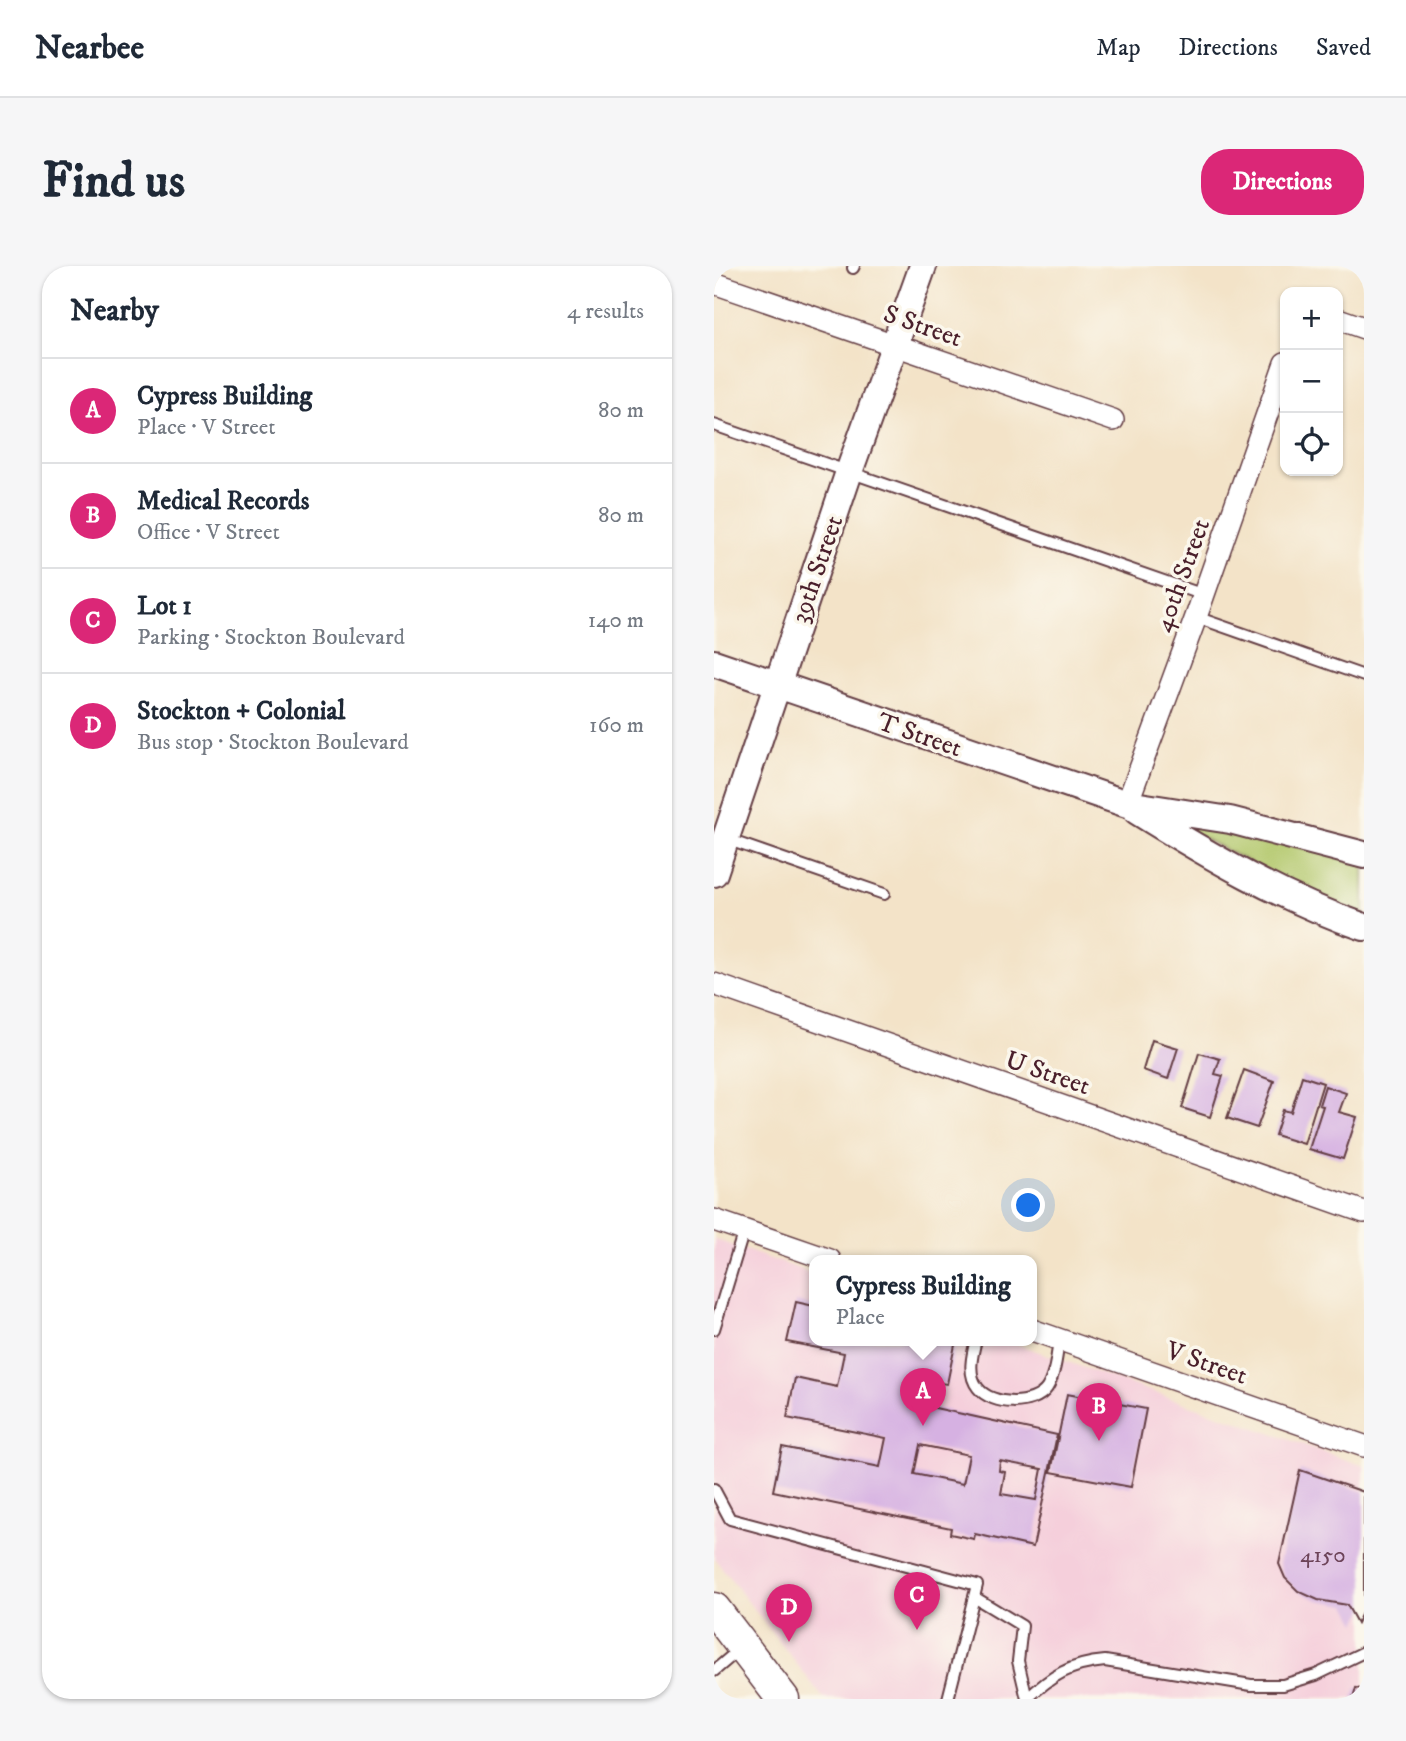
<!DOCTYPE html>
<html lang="en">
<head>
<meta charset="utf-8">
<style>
  :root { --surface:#fff; --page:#f6f6f7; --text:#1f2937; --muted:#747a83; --line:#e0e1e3; --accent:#db2777 }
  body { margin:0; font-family:"IM FELL DW Pica",serif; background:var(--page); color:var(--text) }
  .controls { position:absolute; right:21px; top:21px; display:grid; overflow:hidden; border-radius:14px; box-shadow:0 2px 5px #0004 }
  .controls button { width:63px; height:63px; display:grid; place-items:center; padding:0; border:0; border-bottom:2px solid var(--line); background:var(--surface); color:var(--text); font:35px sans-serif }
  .you { position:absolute; left:315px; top:940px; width:24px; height:24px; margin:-18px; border:5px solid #fff; border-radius:50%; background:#1a73e8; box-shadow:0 0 0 10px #1a73e833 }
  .badge { display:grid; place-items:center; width:46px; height:46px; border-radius:50%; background:var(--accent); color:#fff; font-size:23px; font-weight:700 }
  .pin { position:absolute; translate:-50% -58px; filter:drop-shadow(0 2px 4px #0008) }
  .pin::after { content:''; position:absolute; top:37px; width:24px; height:21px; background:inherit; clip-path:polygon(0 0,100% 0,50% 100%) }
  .popup { position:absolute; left:95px; top:989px; width:228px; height:91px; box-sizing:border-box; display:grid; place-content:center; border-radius:14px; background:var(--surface); filter:drop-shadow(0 2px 5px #0005); font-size:23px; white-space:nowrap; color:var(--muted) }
  .popup b { font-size:26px; color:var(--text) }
  .popup::after { content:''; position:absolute; left:50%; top:100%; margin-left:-14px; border:14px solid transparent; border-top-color:var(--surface) }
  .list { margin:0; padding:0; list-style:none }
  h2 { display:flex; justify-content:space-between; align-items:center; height:91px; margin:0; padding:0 28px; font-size:30px }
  h2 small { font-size:23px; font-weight:400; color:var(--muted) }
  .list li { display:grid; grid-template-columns:46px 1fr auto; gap:21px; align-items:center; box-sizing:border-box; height:105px; padding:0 28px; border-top:2px solid var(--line) }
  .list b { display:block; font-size:26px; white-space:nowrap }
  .list p { margin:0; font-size:23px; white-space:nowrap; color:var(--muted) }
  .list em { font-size:23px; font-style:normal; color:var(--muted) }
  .icon { flex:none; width:38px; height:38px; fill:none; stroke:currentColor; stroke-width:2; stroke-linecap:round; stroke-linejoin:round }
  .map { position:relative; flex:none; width:650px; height:1433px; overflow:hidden; border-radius:28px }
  header { display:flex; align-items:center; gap:42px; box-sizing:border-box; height:98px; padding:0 35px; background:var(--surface); border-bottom:2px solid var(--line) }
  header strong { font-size:33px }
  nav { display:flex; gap:38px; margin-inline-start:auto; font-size:24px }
  .intro { display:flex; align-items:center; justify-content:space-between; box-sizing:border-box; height:168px; padding:0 42px }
  h1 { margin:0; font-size:49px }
  .button { padding:18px 32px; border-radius:28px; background:var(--accent); color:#fff; font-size:24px; font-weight:700 }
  main { display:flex; gap:42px; padding:0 42px }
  aside { flex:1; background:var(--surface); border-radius:28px; box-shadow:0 2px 5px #0004 }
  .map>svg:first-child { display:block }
</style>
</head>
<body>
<header>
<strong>Nearbee</strong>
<nav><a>Map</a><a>Directions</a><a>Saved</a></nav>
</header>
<div class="intro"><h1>Find us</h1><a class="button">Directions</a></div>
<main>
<aside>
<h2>Nearby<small>4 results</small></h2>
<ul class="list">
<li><span class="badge">A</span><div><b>Cypress Building</b><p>Place · V Street</p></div><em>80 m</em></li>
<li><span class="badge">B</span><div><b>Medical Records</b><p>Office · V Street</p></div><em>80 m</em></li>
<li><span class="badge">C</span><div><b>Lot 1</b><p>Parking · Stockton Boulevard</p></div><em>140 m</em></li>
<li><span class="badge">D</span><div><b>Stockton + Colonial</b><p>Bus stop · Stockton Boulevard</p></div><em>160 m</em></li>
</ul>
</aside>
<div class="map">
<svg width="650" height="1433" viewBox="0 0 650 1433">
  <rect width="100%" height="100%" fill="#fbf7ec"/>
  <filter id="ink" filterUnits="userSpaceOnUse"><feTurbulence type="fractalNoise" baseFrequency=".0143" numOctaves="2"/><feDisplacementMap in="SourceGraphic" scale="14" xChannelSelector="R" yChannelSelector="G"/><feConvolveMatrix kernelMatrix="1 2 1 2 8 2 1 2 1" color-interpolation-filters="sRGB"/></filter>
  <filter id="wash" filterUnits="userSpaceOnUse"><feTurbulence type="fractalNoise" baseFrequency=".00686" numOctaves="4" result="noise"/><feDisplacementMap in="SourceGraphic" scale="28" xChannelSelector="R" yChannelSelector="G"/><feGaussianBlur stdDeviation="1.57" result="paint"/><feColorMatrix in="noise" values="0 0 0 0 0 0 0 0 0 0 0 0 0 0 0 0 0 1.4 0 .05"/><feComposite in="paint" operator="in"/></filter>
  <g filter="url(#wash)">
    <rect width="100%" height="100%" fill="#f3e3c8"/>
    <path fill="#f5cfdb" d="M0 973 100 1008V1074H291L650 1200V1433H110L0 1292Z"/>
    <path fill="#b2c86c" stroke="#7e744c" stroke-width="2" d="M445 549 650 596V652L628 645Z"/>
    <g id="blocks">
      <path fill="#d6b1e2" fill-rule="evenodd" d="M438 774 464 782 454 813 429 804Z
        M485 787 506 793 501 808 509 810 496 851 468 842Z
        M530 804 560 815 543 862 513 852Z
        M588 810 609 817 590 878 561 869 569 844 577 846Z
        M611 820 632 827 625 846 643 851 629 893 595 883 609 840 605 839Z
        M82 1036 100 1040V1074H242L233 1118 226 1117 224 1126 215 1124 212 1140 343 1169 319 1281 261 1268 260 1273 236 1268 237 1262 59 1225 68 1181 166 1201 172 1172 73 1152 81 1112 123 1121 130 1087 73 1076ZM206 1179 255 1189 249 1218 200 1208ZM286 1195 328 1203 322 1234 287 1228 291 1206 285 1205Z
        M353 1128 432 1143 417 1221 337 1206Z
        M586 1204 650 1226V1343L643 1357 633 1339 604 1334 584 1325 571 1312 565 1298Z
        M642 1422 650 1424V1433H639Z"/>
    </g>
  </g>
  <g filter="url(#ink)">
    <use href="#blocks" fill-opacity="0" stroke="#633c43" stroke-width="2"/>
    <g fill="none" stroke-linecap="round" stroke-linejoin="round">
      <g stroke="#633c43" stroke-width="14">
        <path id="service" d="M139 2 140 0
          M0 159 490 329
          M482 351 650 410
          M12 573 170 628
          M0 1063 30 964
          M262 1074C258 1089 253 1109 264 1122 278 1140 320 1141 333 1122 341 1109 343 1089 345 1074
          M0 1223 16 1253 263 1319 234 1433
          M260 1331 308 1360 304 1395 313 1433
          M0 1405 27 1382
          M313 1433C338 1409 357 1398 391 1395L537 1419H569L602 1409 650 1386"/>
      </g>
      <g stroke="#633c43" stroke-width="24">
        <path id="minor" d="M0 17 399 154
          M624 53 650 62
          M413 538 482 351 571 97
          M0 718 650 946
          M0 954 116 994
          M318 1064 650 1180"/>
      </g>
      <g stroke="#633c43" stroke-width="30">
        <path id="tertiary" d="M0 397 413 538 516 554 650 589
          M423 545C495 590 569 633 650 661
          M0 607 135 206 209 0"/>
      </g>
      <g stroke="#633c43" stroke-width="35">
        <path id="secondary" d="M0 1343 69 1433"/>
      </g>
      <use href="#service" stroke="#fff" stroke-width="10"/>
      <use href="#minor" stroke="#fff" stroke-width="21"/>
      <use href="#tertiary" stroke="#fff" stroke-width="26"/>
      <use href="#secondary" stroke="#fff" stroke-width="32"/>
    </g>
  </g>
  <g text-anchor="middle" stroke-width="7" stroke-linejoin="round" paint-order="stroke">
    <g font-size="23" fill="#6d4459">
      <text x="609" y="1296">4150</text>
    </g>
    <g font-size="26" fill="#4a1f2b" stroke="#fbf7ec">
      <text transform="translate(209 59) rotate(19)" y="9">S Street</text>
      <text transform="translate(102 303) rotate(-71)" y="9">39th Street</text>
      <text transform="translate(467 309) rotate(-70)" y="9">40th Street</text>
      <text transform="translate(206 468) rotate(19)" y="9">T Street</text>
      <text transform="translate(334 806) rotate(19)" y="9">U Street</text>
      <text transform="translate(493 1096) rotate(19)" y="9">V Street</text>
    </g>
  </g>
</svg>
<div class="controls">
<button>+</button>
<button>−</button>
<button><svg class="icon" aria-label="locate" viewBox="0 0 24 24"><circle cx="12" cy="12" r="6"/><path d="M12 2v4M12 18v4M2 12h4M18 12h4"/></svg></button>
</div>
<div class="you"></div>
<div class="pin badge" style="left:209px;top:1160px">A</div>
<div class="popup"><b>Cypress Building</b>Place</div>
<div class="pin badge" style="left:385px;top:1175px">B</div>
<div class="pin badge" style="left:203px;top:1364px">C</div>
<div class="pin badge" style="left:75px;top:1376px">D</div>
</div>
</main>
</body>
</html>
